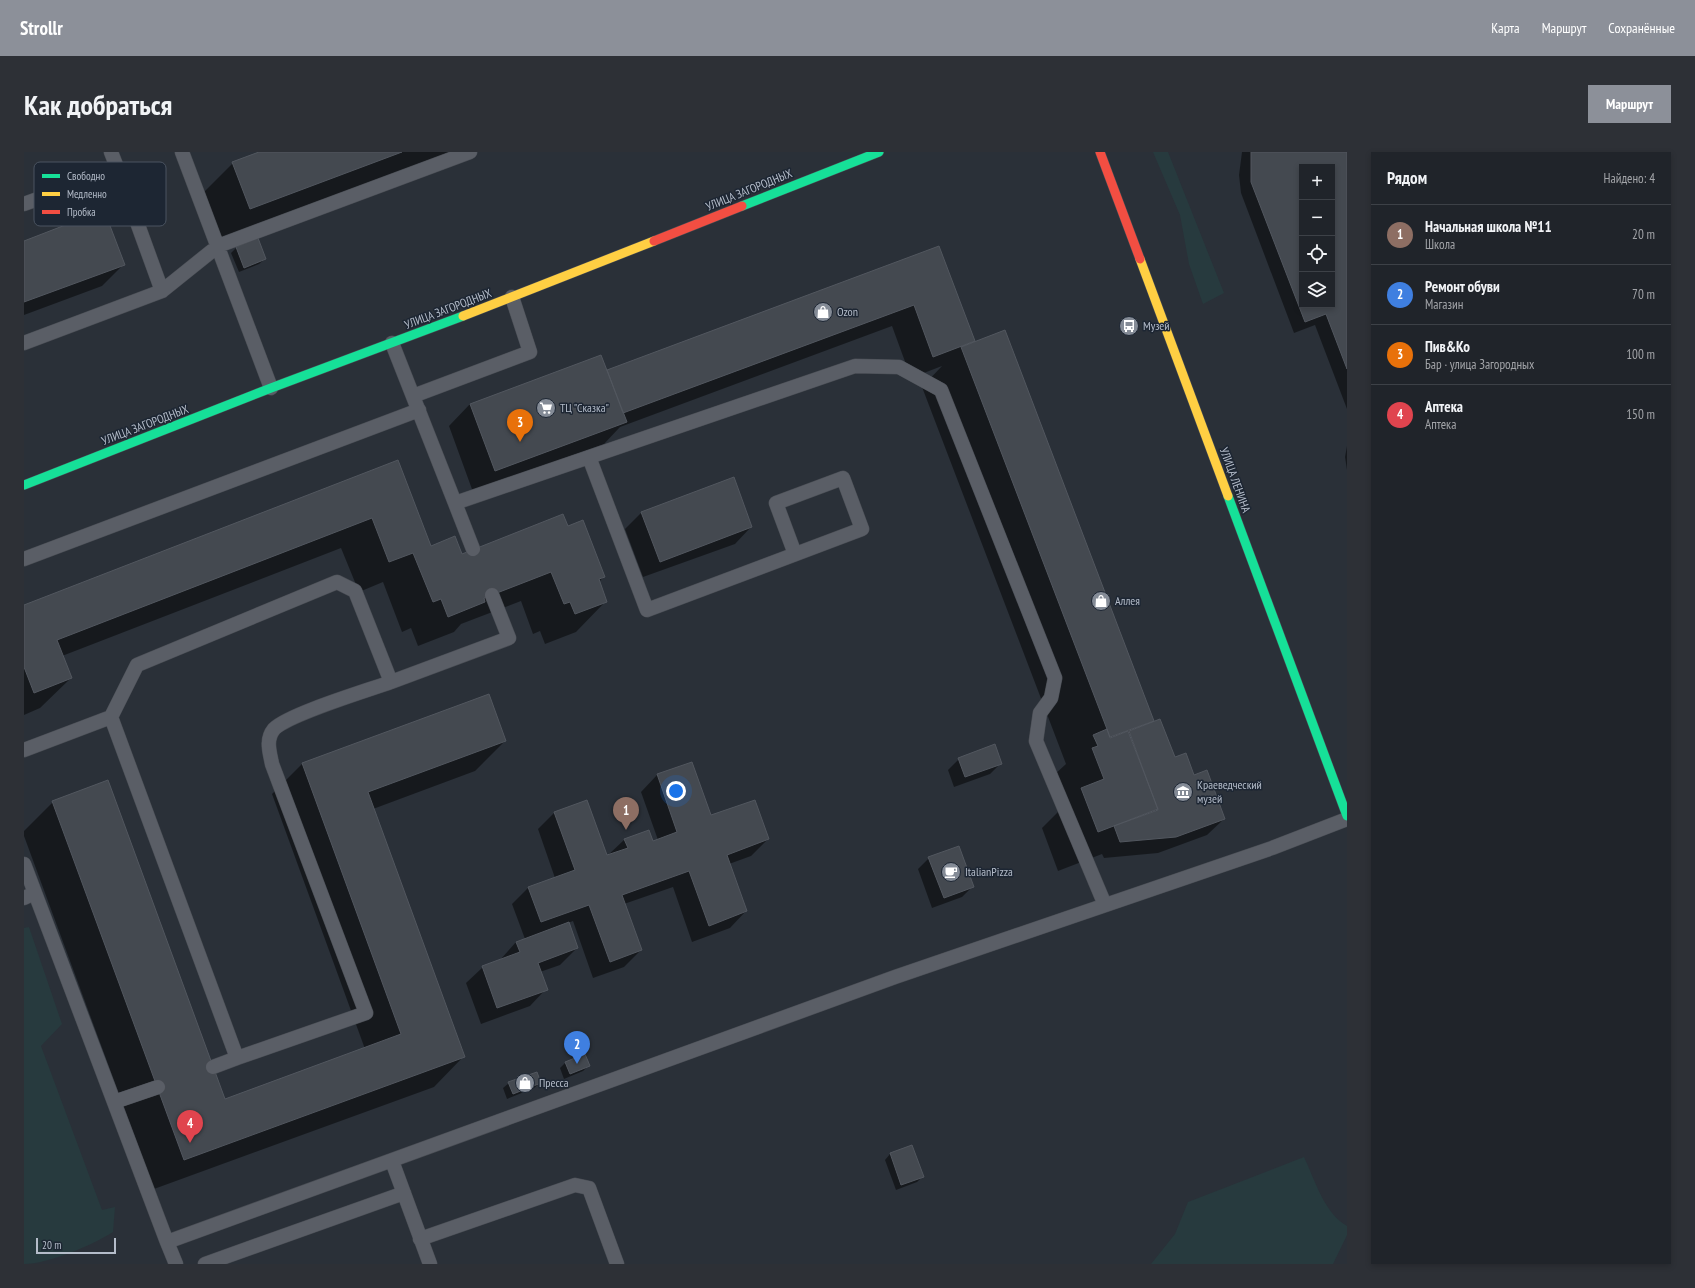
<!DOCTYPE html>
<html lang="ru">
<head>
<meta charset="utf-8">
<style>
  :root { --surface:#20242a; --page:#2d3036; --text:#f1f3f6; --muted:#a2a4a8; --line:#3d4147; --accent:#8c9099 }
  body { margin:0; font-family:"PT Sans Narrow",sans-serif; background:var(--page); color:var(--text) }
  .controls { position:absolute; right:12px; top:12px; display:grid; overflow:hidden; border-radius:0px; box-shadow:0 2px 6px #0003 }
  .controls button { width:36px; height:36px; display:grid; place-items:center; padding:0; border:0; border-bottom:1px solid var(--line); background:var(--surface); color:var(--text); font:20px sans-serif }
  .scale { position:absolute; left:12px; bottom:10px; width:80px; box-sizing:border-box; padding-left:4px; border:2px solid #b4bcc9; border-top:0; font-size:11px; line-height:14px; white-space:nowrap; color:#b4bcc9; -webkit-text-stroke:3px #1d2633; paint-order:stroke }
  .you { position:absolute; left:652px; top:639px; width:14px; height:14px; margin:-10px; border:3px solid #fff; border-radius:50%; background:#1a73e8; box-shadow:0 0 0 6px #1a73e833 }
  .badge { display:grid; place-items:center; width:26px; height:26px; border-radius:50%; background:var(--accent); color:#fff; font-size:13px; font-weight:700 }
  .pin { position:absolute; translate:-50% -33px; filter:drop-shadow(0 1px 2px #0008) }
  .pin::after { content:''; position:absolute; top:21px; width:14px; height:12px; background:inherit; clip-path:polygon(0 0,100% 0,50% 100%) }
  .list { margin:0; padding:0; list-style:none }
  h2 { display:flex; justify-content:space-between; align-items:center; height:52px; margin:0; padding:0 16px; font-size:17px }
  h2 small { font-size:13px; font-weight:400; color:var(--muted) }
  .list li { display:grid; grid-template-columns:26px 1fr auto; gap:12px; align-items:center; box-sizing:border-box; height:60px; padding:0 16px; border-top:1px solid var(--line) }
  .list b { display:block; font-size:15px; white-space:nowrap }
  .list p { margin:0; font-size:13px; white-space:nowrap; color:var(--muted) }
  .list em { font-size:13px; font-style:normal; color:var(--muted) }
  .icon { flex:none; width:22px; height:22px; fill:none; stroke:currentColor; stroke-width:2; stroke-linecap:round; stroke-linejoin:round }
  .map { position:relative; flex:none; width:1323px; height:1112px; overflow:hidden; border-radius:0px }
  header { display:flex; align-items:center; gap:24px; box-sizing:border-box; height:56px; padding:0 20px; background:var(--accent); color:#fff }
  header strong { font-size:19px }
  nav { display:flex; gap:22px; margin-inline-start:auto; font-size:14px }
  .intro { display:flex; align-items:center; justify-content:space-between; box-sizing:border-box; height:96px; padding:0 24px }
  h1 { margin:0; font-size:28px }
  .button { padding:10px 18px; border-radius:0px; background:var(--accent); color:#fff; font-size:14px; font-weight:700 }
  main { display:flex; gap:24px; padding:0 24px }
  aside { flex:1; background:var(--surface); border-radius:0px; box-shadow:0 2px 6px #0003 }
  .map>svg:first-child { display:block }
</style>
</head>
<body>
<header>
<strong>Strollr</strong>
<nav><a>Карта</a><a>Маршрут</a><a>Сохранённые</a></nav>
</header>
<div class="intro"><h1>Как добраться</h1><a class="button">Маршрут</a></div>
<main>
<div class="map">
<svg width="1323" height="1112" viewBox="0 0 1323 1112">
  <rect width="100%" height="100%" fill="#2a3038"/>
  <path fill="#273a3e" d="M1129 0H1144L1200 141 1179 152 1165 112 1156 63Z
    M5 775 38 872 17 894 78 1058 91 1055 89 1080C69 1093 24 1112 0 1112V776Z
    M1280 1005C1291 1028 1300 1061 1323 1074V1083L1309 1112H1127L1151 1082 1164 1050Z"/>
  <path fill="#0007" fill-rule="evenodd" d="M238 0H426L196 87 179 41 209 11Z
    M1218 0H1323V257L1291 173 1270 181 1217 41 1215 23ZM1278 15H1308V153H1278Z
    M233 88 241 107 235 112 215 120 207 101 212 96Z
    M0 90 100 112 78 134 0 163Z
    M915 96 950 191 1129 568 1125 572 1150 606 1169 624 1200 667 1183 683 1134 701 1080 706 1078 702 1034 719 1018 676 1037 657 1030 623 1042 612 898 235 918 214 887 226 868 174 596 275 580 292 449 340 425 274 446 252 583 220Z
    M1323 294V318L1321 305Z
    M373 310 406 395 437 403 543 375 580 424 575 430 582 449 552 480 521 492 516 479 509 482 497 449 437 472 430 480 394 494 387 476 378 480 359 430 335 440 317 396 38 504 47 526 16 556 0 563V454Z
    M617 361 727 375 711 392 619 425 601 377Z
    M464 544 481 589 451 619 349 657 440 904 410 935 130 1037 0 684V679L29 650 200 948 341 897 248 642 278 612Z
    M935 607 977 611 966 622 930 635 924 618Z
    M667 611 686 664 744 687 727 704 705 712 722 759 706 776 668 790 649 735 600 752 617 798 600 815 569 826 549 769 544 771 553 796 536 813 516 820 522 837 506 854 457 872 442 831 459 815 476 808 492 790 501 787 488 752 505 735 531 726 514 677 531 660 582 705 601 687 628 690 634 688 617 640 633 623Z
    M905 706 949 734 938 745 908 756 894 717Z
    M560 903 564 914 559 919 540 927 536 916 541 911Z
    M485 931H516L510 936 483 947 479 936Z
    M866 1002 898 1025 893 1030 872 1038 861 1008Z"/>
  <path fill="#444950" stroke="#52575f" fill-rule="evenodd" d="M235 0H378L226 57 208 10Z
    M1227 0H1323V217L1302 162 1281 170 1227 30ZM1278 15H1308V153H1278Z
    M80 58 101 113 0 150V89Z
    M234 86 242 107 220 116 212 95Z
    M915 94 951 189 909 205 890 153 599 261 583 218Z
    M981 178 1130 569 1086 585 937 195Z
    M577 203 603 270 471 319 446 252Z
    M374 308 407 394 431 384 438 402 539 362 544 374 559 368 581 425 575 427 583 450 551 462 546 450 540 452 527 420 460 446 461 450 424 465 417 447 409 450 389 401 365 410 348 366 33 488 48 526 10 541 0 515V453Z
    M710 325 728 375 636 410 617 360Z
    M465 542 482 589 344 640 441 905 160 1008 28 649 84 628 201 947 377 882 278 611Z
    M1136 567 1151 605 1162 601 1170 623 1183 618 1201 667 1152 685 1096 690 1090 674 1134 658 1105 579Z
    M1083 577 1086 586 1104 579 1134 657 1074 680 1057 636 1080 627 1068 596 1074 594 1069 583Z
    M971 592 978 612 941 625 934 606Z
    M668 610 687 663 731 648 745 687 703 703 723 759 685 774 665 719 598 743 618 798 586 810 565 753 517 770 504 735 551 718 530 660 563 648 583 703 604 696 600 687 625 678 629 689 653 680 633 622Z
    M935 694 950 735 920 746 904 705Z
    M545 770 554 796 514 811 524 838 473 856 458 814 496 800 492 790Z
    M561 902 566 914 546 922 541 910Z
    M513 920 517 931 489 942 484 930Z
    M888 993 900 1025 877 1033 866 1001Z"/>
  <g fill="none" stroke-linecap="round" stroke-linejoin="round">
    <g stroke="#484c53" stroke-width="15">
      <path id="lane" d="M158 0 247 236
        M94 18 138 139
        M0 52 94 18 87 0
        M0 191 138 139 194 94 446 0
        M368 191 431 351 831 214 875 215 917 238 1031 526 1027 546 1016 561 1012 589 1081 753
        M389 244 506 200 488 145
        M565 305 623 458 838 377 819 326 752 351 771 402
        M431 351 449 397
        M0 407 395 258
        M367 530 485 486 468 443
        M0 598 87 565 113 513 313 430 331 439 367 530C342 539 265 562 250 577 241 588 246 601 248 612L342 861 213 906 87 565
        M0 712 143 1090 871 825 1248 696 1323 667
        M0 746 11 741
        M189 915 213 906
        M90 950 134 935
        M368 1009 406 1112
        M396 1087 551 1033 565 1036 593 1112
        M143 1090 152 1112
        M181 1112 380 1041"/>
    </g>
    <g stroke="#484c53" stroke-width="10">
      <path id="fast" d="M718 54 855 0
        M0 333 247 236 439 164
        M1204 344 1323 664"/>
    </g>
    <g stroke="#484c53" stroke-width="10">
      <path id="slow" d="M1116 107 1204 344
        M439 164 630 89"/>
    </g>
    <g stroke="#484c53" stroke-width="10">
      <path id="jam" d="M1076 0 1116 107
        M630 89 718 54"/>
    </g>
    <use href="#lane" stroke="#5a5e66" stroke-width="14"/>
    <use href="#fast" stroke="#16e098" stroke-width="9"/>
    <use href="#slow" stroke="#ffcf43" stroke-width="9"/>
    <use href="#jam" stroke="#f24e42" stroke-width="9"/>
  </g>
  <defs>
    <g id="shop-disc" transform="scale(1)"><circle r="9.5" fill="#848b96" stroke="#1d2633"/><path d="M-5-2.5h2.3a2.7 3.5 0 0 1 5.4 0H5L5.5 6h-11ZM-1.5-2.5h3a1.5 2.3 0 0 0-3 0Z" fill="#fff"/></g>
    <g id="bus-disc" transform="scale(1)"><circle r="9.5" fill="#848b96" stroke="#1d2633"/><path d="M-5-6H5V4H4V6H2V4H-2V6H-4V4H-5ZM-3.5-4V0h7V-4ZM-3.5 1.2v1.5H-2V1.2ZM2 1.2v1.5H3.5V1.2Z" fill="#fff"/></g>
    <g id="supermarket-disc" transform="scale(1)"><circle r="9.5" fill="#848b96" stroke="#1d2633"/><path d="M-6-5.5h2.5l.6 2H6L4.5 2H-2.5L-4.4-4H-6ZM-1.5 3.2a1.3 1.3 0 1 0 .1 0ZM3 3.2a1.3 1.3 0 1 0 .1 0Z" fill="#fff"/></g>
    <g id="museum-disc" transform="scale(1)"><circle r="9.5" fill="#848b96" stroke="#1d2633"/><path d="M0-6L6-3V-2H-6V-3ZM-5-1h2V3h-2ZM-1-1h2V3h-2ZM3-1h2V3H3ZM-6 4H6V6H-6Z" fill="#fff"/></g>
    <g id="cafe-disc" transform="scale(1)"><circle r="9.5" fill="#848b96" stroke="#1d2633"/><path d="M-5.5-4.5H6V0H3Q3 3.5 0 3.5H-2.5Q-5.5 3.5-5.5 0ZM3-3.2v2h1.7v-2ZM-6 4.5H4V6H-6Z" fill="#fff"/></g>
  </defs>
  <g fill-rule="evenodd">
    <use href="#shop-disc" x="799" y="160"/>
    <use href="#bus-disc" x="1105" y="174"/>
    <use href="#supermarket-disc" x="522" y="256"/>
    <use href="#shop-disc" x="1077" y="449"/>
    <use href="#museum-disc" x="1159" y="640"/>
    <use href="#cafe-disc" x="927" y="720"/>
    <use href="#shop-disc" x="501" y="931"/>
  </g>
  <g text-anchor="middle" stroke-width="3" stroke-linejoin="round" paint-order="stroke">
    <g font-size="12" fill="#b4bcc9" stroke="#1d2633">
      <text transform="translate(725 38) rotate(-22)" y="4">УЛИЦА ЗАГОРОДНЫХ</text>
      <text transform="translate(424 157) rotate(-21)" y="4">УЛИЦА ЗАГОРОДНЫХ</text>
      <text transform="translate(121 273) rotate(-21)" y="4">УЛИЦА ЗАГОРОДНЫХ</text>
      <text transform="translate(1211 328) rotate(70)" y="4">УЛИЦА ЛЕНИНА</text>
    </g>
    <g font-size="12" fill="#b4bcc9" stroke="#1d2633" text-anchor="start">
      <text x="813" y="164">Ozon</text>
      <text x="1119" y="178">Музей</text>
      <text x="536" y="260">ТЦ "Сказка"</text>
      <text x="1091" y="453">Аллея</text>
      <text x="1173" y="637">Краеведческий<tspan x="1173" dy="14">музей</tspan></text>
      <text x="941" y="724">ItalianPizza</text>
      <text x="515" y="935">Пресса</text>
    </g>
  </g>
  <rect x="10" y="10" width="132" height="64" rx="6" fill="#1d2633" stroke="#4a5360" stroke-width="1"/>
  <rect x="18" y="22" width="18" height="4" fill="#16e098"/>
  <rect x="18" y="40" width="18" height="4" fill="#ffcf43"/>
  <rect x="18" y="58" width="18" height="4" fill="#f24e42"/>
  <g font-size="11" fill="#b4bcc9">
    <text x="43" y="28">Свободно</text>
    <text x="43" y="46">Медленно</text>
    <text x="43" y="64">Пробка</text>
  </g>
</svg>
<div class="controls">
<button>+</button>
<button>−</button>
<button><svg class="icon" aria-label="locate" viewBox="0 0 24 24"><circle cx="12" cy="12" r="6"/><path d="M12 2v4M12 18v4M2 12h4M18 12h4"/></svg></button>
<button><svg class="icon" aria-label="layers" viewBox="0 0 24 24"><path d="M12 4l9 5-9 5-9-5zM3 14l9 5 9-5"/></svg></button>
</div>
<div class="scale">20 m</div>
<div class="you"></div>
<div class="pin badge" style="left:602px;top:678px;background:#8d6e63">1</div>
<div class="pin badge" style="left:553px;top:912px;background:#3f7fe0">2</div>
<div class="pin badge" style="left:496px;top:290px;background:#e8710a">3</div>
<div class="pin badge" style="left:166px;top:991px;background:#e0444e">4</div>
</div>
<aside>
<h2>Рядом<small>Найдено: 4</small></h2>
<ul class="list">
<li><span class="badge" style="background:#8d6e63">1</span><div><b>Начальная школа №11</b><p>Школа</p></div><em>20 m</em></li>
<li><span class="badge" style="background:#3f7fe0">2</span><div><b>Ремонт обуви</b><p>Магазин</p></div><em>70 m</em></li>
<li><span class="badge" style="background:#e8710a">3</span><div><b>Пив&amp;Ко</b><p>Бар · улица Загородных</p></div><em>100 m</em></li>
<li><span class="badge" style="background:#e0444e">4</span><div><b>Аптека</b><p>Аптека</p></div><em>150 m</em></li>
</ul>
</aside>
</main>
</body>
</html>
